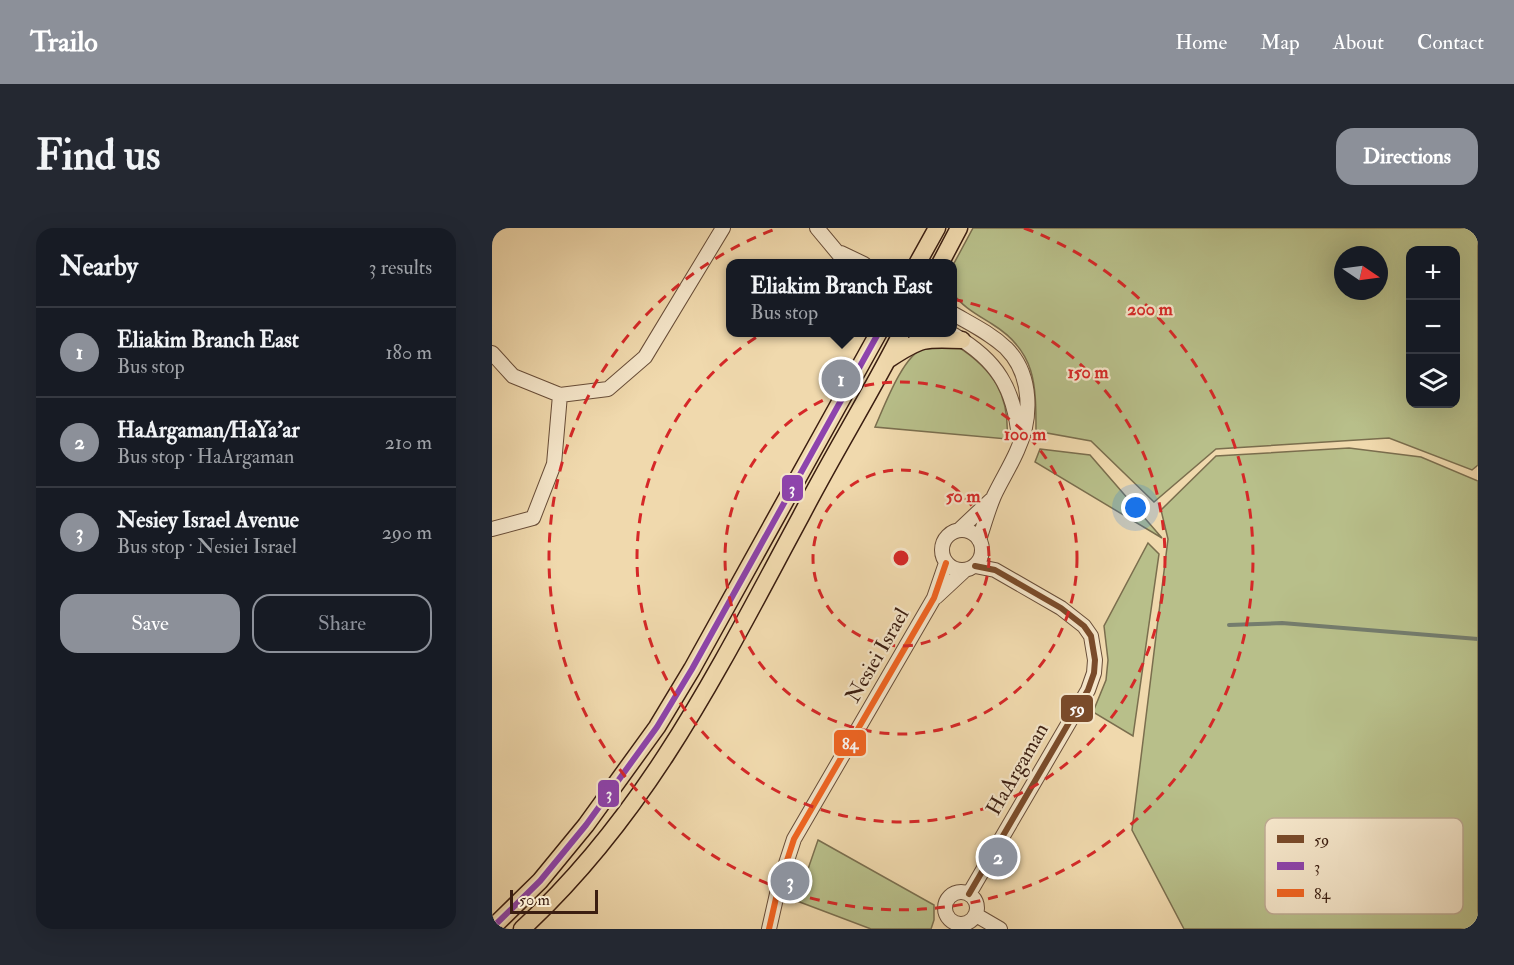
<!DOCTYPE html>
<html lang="en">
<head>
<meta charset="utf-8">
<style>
  :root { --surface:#171b24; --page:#242831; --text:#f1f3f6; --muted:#9ea1a6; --line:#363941; --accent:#8c9099 }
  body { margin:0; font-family:"IM FELL Double Pica",serif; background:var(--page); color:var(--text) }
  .controls { position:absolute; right:18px; top:18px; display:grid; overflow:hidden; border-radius:12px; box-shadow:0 6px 24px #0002 }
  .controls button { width:54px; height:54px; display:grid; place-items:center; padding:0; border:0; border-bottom:2px solid var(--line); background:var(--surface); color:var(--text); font:30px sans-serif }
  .compass { position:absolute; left:842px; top:18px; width:54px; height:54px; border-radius:50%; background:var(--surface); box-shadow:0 6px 24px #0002; rotate:103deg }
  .scale { position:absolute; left:18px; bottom:15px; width:88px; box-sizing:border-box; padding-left:6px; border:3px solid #3b1e11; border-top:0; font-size:16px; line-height:21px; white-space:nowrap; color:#3b1e11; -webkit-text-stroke:4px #f5e6ca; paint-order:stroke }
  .you { position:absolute; left:644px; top:280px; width:21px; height:21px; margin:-15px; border:4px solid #fff; border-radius:50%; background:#1a73e8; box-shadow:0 0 0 9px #1a73e833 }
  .badge { display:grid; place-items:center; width:39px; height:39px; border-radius:50%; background:var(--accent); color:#fff; font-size:20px; font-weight:700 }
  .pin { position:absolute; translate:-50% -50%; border:3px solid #fff; box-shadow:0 2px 6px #0006 }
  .popup { position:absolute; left:234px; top:31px; width:231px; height:78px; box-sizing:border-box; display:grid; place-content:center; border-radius:12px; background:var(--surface); filter:drop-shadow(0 2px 4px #0005); font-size:20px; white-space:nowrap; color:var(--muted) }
  .popup b { font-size:22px; color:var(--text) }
  .popup::after { content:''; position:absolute; left:50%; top:100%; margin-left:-12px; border:12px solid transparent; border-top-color:var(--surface) }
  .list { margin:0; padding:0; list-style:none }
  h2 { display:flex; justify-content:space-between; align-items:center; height:78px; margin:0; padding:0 24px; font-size:26px }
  h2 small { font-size:20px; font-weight:400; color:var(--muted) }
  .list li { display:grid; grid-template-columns:39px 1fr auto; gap:18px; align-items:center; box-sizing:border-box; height:90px; padding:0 24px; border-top:2px solid var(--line) }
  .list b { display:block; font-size:22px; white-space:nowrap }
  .list p { margin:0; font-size:20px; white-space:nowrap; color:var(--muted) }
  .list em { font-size:20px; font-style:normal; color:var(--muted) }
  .actions { display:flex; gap:12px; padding:18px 24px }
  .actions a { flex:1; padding:14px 0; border:2px solid var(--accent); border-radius:18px; text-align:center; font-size:21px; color:var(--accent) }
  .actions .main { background:var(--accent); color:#fff }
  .icon { flex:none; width:33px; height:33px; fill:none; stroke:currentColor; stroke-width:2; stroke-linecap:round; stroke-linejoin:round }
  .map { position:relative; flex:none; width:986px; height:701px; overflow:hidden; border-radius:18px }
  header { display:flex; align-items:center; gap:36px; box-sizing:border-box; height:84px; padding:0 30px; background:var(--accent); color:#fff }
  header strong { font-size:28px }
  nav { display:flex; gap:33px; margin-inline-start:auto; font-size:21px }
  .intro { display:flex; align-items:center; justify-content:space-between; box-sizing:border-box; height:144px; padding:0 36px }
  h1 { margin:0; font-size:42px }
  .button { padding:15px 27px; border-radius:18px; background:var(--accent); color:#fff; font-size:21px; font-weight:700 }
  main { display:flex; gap:36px; padding:0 36px }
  aside { flex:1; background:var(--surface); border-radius:18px; box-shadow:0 6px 24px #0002 }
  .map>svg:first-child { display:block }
</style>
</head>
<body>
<header>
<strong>Trailo</strong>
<nav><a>Home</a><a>Map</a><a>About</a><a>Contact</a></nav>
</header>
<div class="intro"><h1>Find us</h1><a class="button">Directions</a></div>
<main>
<aside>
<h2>Nearby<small>3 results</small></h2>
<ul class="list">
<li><span class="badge">1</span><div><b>Eliakim Branch East</b><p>Bus stop</p></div><em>180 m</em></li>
<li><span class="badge">2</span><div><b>HaArgaman/HaYa'ar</b><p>Bus stop · HaArgaman</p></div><em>210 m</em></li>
<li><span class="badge">3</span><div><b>Nesiey Israel Avenue</b><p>Bus stop · Nesiei Israel</p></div><em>290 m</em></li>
</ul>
<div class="actions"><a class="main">Save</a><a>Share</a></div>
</aside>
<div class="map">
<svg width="986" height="701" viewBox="0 0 986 701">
  <rect width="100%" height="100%" fill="#f0d9ad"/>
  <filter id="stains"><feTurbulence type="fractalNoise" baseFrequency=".00333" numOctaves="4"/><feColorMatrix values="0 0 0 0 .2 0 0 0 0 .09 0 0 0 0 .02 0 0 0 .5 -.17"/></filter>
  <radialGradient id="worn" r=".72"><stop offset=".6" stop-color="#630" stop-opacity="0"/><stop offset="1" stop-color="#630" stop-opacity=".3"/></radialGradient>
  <path fill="#b8bf8a" stroke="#7a6e4e" stroke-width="1.5" fill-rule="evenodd" d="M481 0H986V237L980 242 897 210 724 221 662 274 599 213 544 203C544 156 544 123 500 96 486 87 470 79 460 64V39ZM964 22V176H918V22ZM851 27H887V63H851Z
    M465 118C501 141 518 167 515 211L383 199C392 179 411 127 432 120 441 116 455 118 465 118Z
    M857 220 929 229 986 253V701H692L640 602 676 311 669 282 724 228Z
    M548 221 598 227 670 310 543 234Z
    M656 315 667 326 641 508 601 484 614 452 616 432 612 398Z
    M326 612 442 677V692L439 701H379L305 673Z"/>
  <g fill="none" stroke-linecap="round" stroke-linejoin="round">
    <path stroke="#747c6d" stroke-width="4" d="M737 397 790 395 986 411"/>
    <g stroke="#684d38" stroke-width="16">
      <path id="minor" d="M325 0 355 36
        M349 25 372 36
        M460 85C479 96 498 105 514 120 541 147 540 191 525 223 518 239 509 253 502 268 496 282 492 297 487 312
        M462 107C505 132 522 160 527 210
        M0 125 21 148 68 167 116 161 153 129 231 0
        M0 301 41 290 62 236 68 167
        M450 322a20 20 0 1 1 40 0a20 20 0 1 1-40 0Z
        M467 302 499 272
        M444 369 472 343
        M453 680a16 16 0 1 1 32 0a16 16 0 1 1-32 0Z
        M477 666 596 462 602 445 603 432 599 408 592 398 569 380 503 342 483 338
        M484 687 508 701
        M277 701 287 657 302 611 442 370 454 335"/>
    </g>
    <g stroke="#3b1e11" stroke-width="19">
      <path id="major" d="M425 36 445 0
        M448 36 467 0
        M397 131C429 110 432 110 470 112
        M0 700 48 653 94 597 165 499 200 441 387 104
        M30 701C158 583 228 438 309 288 341 226 378 167 410 104"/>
    </g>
    <use href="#minor" stroke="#f5e6ca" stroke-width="14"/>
    <use href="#major" stroke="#f0d9ad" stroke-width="16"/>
    <g stroke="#f5e6ca" stroke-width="10">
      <path id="bus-1" d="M477 666 596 462 602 445 603 432 599 408 592 398 569 380 503 342 483 338"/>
    </g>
    <g stroke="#f5e6ca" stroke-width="10">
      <path id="bus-2" d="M0 700 48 653 94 597 165 499 200 441 387 104"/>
    </g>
    <g stroke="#f5e6ca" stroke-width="10">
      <path id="bus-3" d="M277 701 287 657 302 611 442 370 454 335"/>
    </g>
    <use href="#bus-1" stroke="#7a4b2a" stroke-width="6"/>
    <use href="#bus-2" stroke="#8e44ad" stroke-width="6"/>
    <use href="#bus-3" stroke="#f26522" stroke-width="6"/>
  </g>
  <g fill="none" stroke="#d62828" stroke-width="3" stroke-dasharray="10 8">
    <circle cx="409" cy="330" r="88"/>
    <circle cx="409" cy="330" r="176"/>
    <circle cx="409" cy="330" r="264"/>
    <path d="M532 0A352 352 0 1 1 286 0"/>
  </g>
  <g text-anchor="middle" stroke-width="4.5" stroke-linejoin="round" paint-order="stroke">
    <g font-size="21" fill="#3b1e11" stroke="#f5e6ca">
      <text transform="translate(385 427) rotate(-60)" y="7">Nesiei Israel</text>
      <text transform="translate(525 541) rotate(-60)" y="7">HaArgaman</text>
    </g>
  </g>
  <rect x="773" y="590" width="198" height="96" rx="9" fill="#f5e6ca" stroke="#bdaa92" stroke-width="1.5"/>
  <rect x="785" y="607" width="27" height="8" fill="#7a4b2a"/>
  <rect x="785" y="634" width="27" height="8" fill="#8e44ad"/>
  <rect x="785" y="661" width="27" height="8" fill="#f26522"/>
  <g font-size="16" fill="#3b1e11">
    <text x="822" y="617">59</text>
    <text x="822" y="644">3</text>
    <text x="822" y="671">84</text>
  </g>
  <circle cx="409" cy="330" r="9" fill="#d62828" stroke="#f5e6ca" stroke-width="3"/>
  <g font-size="18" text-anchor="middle" font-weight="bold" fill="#d62828" stroke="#f5e6ca" stroke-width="4.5" stroke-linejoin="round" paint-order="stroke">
    <text x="658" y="87">200 m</text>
    <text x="596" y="150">150 m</text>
    <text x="533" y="212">100 m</text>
    <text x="471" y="274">50 m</text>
  </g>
  <g stroke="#f5e6ca" stroke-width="2">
    <rect x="289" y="246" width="23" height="28" rx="6" fill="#8e44ad"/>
    <rect x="568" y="466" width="34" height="29" rx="6" fill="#7a4b2a"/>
    <rect x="341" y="501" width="34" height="28" rx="6" fill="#f26522"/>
    <rect x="105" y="551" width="23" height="29" rx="6" fill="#8e44ad"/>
  </g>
  <g font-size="16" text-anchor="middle" font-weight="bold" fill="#fff">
    <text x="300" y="266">3</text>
    <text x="585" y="486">59</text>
    <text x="358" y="521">84</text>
    <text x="117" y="571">3</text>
  </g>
  <rect width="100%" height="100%" filter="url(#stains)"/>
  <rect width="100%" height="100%" fill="url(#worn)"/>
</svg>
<div class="controls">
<button>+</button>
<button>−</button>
<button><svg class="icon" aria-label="layers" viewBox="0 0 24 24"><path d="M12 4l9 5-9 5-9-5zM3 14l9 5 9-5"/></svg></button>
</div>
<svg class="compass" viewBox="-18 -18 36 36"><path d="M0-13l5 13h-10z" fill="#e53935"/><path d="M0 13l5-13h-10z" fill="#9ea1a6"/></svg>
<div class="scale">50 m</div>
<div class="you"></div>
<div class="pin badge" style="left:349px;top:151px">1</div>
<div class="popup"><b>Eliakim Branch East</b>Bus stop</div>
<div class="pin badge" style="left:506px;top:629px">2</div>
<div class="pin badge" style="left:298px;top:653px">3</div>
</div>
</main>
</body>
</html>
